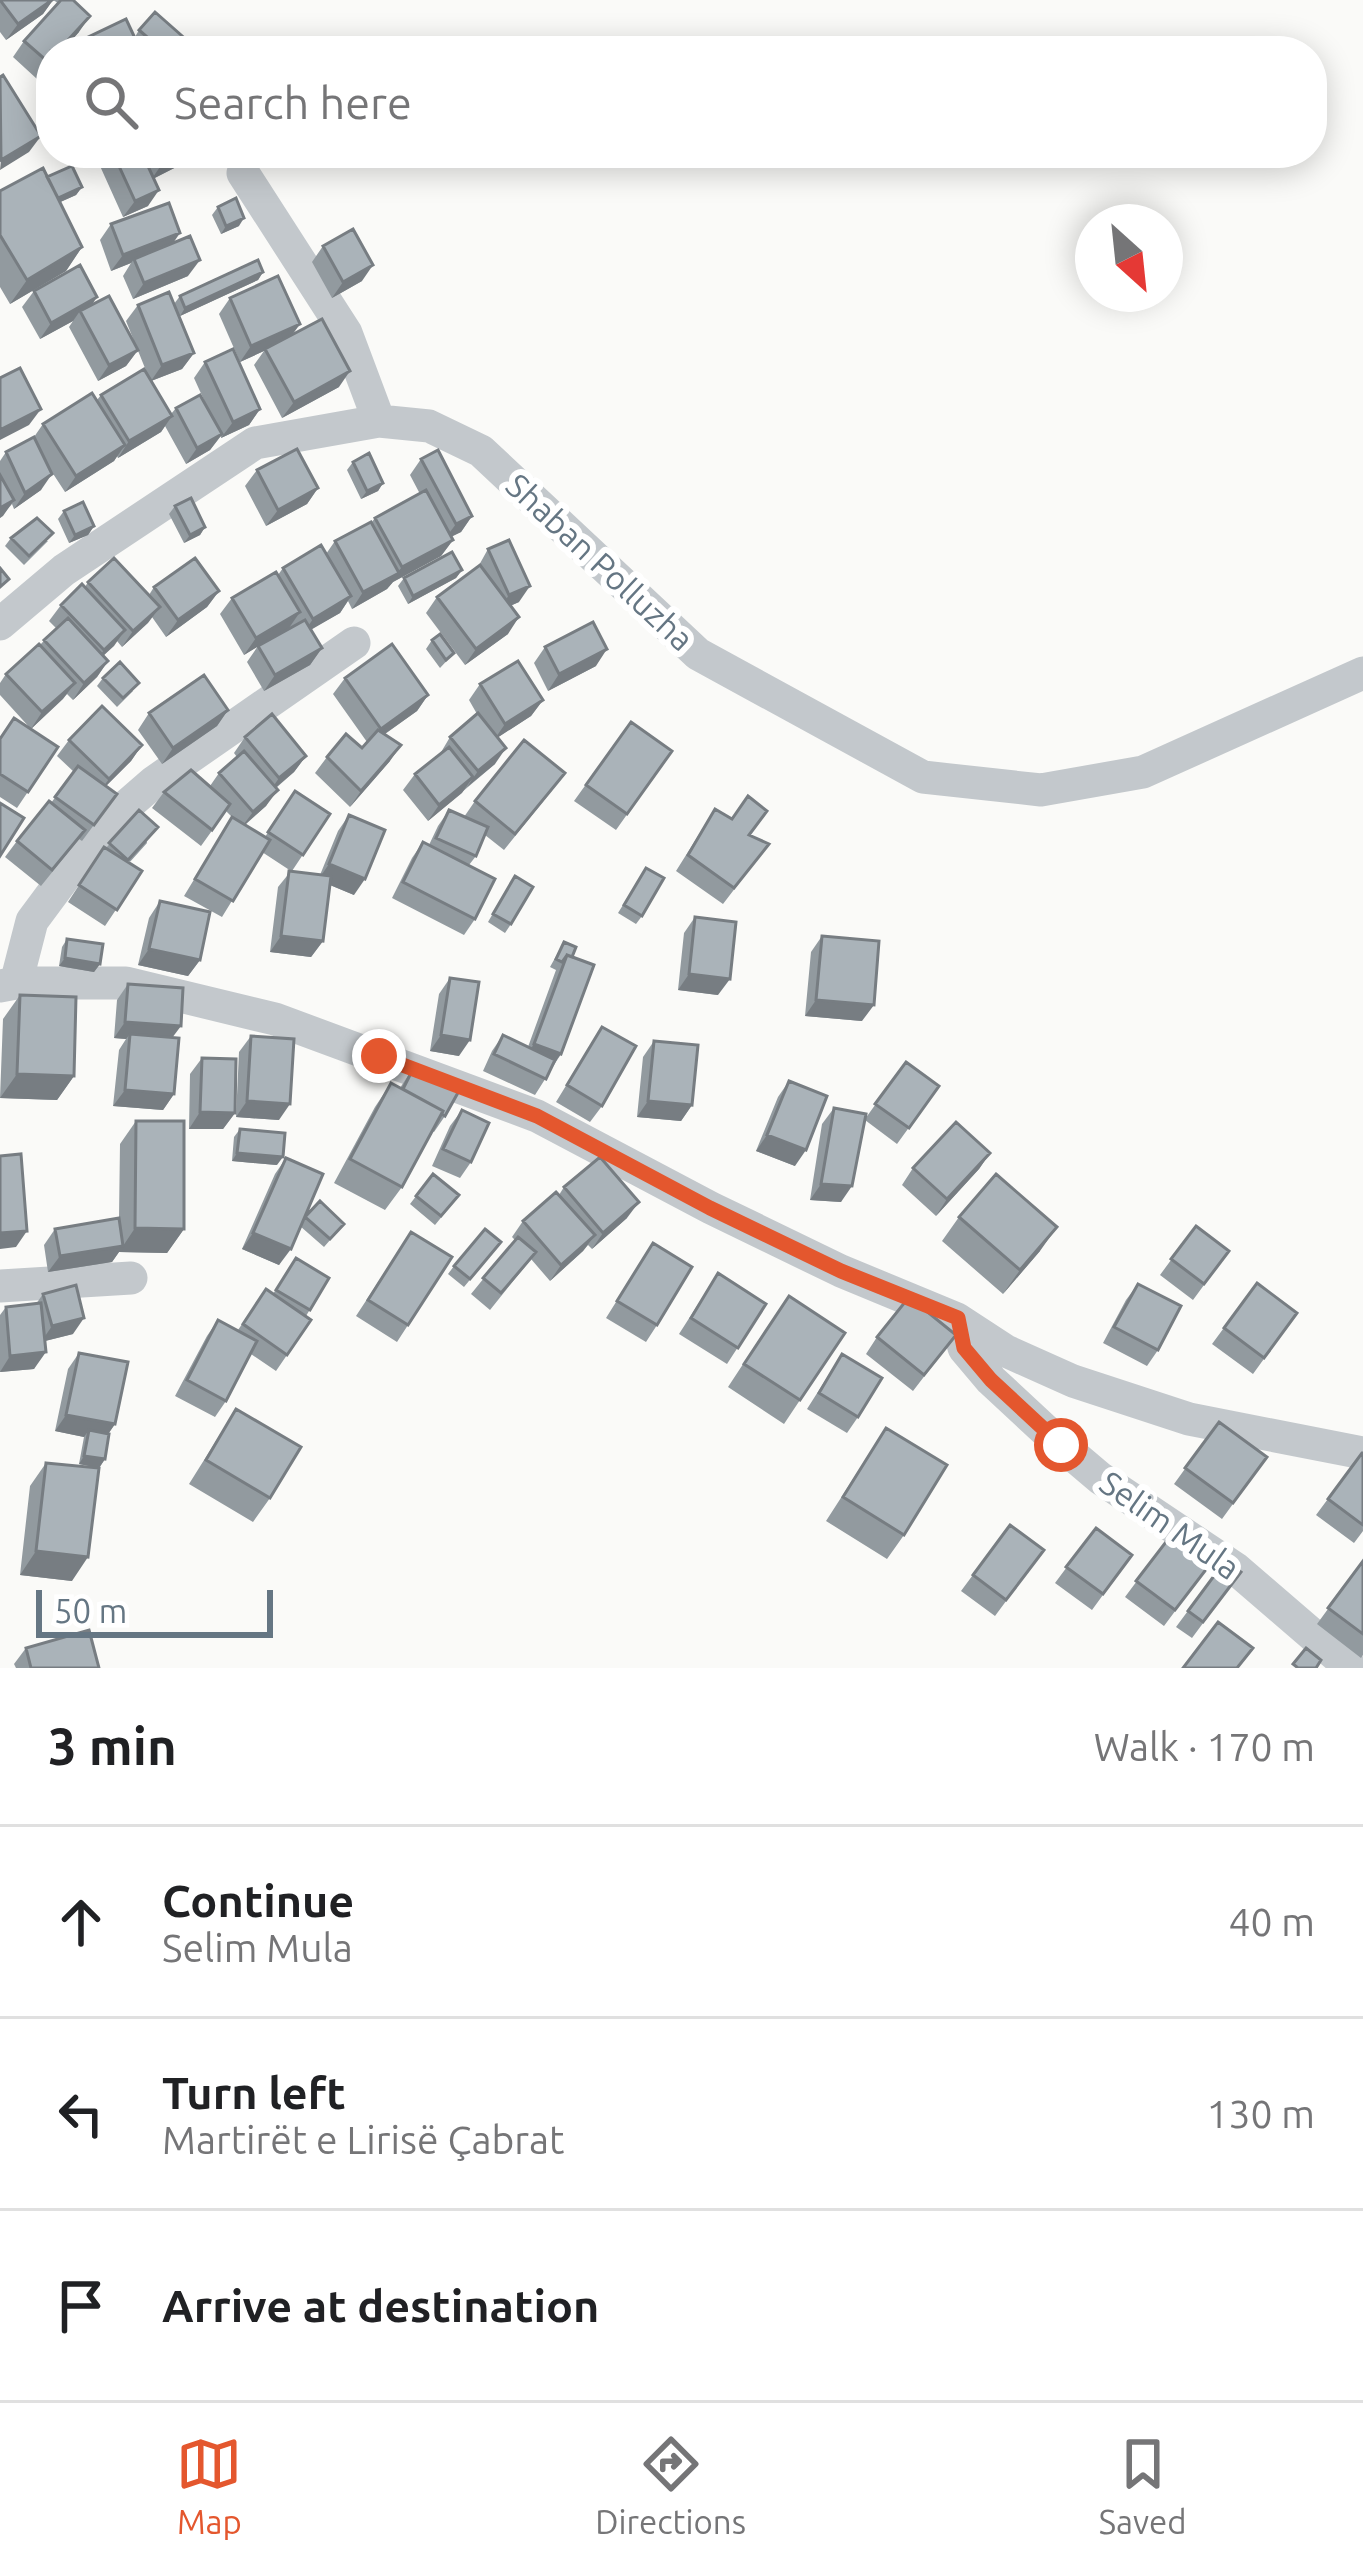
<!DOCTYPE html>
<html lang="en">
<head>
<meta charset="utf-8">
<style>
  :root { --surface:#fff; --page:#f2f2f2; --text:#202124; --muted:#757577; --line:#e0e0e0; --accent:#e4572e }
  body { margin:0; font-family:Ubuntu,sans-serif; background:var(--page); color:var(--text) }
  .compass { position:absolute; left:1075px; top:204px; width:108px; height:108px; border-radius:50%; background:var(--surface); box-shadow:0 6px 30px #0003; rotate:153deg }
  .scale { position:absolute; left:36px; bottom:30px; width:237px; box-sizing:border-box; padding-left:12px; border:6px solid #657683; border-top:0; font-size:33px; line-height:42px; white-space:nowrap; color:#657683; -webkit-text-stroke:9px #fff; paint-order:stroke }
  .stop { position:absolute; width:36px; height:36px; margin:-27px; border:9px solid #e4572e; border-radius:50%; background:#fff }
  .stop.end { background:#e4572e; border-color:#fff; box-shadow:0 3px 12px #0008 }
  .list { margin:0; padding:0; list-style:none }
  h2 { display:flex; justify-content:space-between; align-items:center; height:156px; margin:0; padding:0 48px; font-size:51px }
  h2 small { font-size:39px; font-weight:400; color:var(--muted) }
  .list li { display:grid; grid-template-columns:78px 1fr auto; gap:36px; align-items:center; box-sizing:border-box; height:192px; padding:0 48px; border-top:3px solid var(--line) }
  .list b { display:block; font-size:45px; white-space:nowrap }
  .list p { margin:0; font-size:39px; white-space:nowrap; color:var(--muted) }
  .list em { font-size:39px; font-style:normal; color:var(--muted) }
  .icon { flex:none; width:66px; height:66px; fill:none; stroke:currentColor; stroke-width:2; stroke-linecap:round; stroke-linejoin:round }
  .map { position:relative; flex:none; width:1363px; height:1668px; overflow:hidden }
  .search { position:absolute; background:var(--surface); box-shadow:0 6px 30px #0003; left:36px; right:36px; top:36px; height:132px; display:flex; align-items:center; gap:30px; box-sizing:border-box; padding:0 42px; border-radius:48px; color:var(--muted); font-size:45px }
  .sheet { height:732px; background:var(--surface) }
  nav { display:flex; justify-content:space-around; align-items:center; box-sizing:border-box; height:168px; border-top:3px solid var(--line); background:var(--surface); font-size:33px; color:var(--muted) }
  nav a { display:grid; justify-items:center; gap:6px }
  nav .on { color:var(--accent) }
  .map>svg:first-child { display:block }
</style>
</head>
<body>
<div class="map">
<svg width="1363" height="1668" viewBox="0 0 1363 1668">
  <rect width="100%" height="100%" fill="#fafaf8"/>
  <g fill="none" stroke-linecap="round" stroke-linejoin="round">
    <path stroke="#c3c8cc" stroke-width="33" d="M243 173 346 333 379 421
      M0 624 64 570 255 443 379 421 429 426 481 451 698 654 923 777 1041 790 1143 772 1363 673
      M16 983 32 921 101 828 154 782 354 643
      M0 986 16 983H126L275 1019 537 1116 711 1208 841 1271 957 1319 1006 1351 1073 1381 1189 1419 1363 1453
      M0 1286 131 1278
      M957 1319 964 1348 991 1380 1061 1445 1100 1478 1236 1569 1351 1668"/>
  </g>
  <path fill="#929a9f" d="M0 0H73L79 32 37 79 13 57 24 41 58 3 53 0 43 14 6 40 0 32Z
    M139 30 197 51H73L80 41 135 37Z
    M109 153H195L190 160 154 178 148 206 123 217 100 166Z
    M47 177 82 187 76 195 60 202 82 247 66 271 10 304 0 287V191Z
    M218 207 239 226 221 234 212 215Z
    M111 224 173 243 188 276 133 299 123 276 131 263 111 271 100 240Z
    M323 246 362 281 332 298 312 262Z
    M263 272 258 280 180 316 194 353 182 369 151 381 171 414 176 408 208 409 194 378 205 362 260 409 249 425 221 438V436L210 450 186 464 165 426 161 432 118 458 117 456 114 461 65 492 48 466 41 490 14 509 12 504 0 518V461L6 452 34 437 43 424 97 400 101 395 149 378 126 321 138 305 174 304 180 296Z
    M34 291 93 304 138 350 126 366 98 381 69 327 73 321 40 339 22 307Z
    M230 298 300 324 292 335 339 387 282 418 254 365 264 351 240 362 219 314Z
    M421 459 472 516 461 532 451 537 453 540 441 556 393 582 387 589 352 609 348 601 340 613 311 629 322 648 310 665 264 691 247 662 258 646 244 655 220 614 232 598 278 575 283 568 326 554 335 541 371 523 375 518 420 494 410 475Z
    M353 462 383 483 378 491 361 499 347 470Z
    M257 470 318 488 307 504 266 526 245 486Z
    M175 506 205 527 200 535 184 543 169 514Z
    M64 511 94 526 88 535 69 543 58 519Z
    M11 538 48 541 24 565 5 546Z
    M488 549 519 602 510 606 508 634 465 665 426 613 437 597 478 567Z
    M462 570 456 578 408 604 398 586 404 578Z
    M88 582 149 595 154 587 219 591 207 607 166 637 152 617 122 647 117 641 103 656 108 661 97 677 73 700 67 694 31 729 0 695V683L6 674 40 645 56 628 49 621 61 605 85 587Z
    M432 640 454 653 440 668 426 649Z
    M545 647 596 666 548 691 534 663Z
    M103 678 133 691 117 707 97 686Z
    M345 678 428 695 417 711 385 734 390 761 350 807 315 773 327 757 362 748 367 742 333 694Z
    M480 684 543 700 531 716 498 737 495 764 428 821 403 790 415 774 440 754 450 737 477 714 469 700Z
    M228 710 217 726 162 764 138 730 149 713Z
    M631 722 672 751 616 830 574 801Z
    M0 737 58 747 17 808 0 797Z
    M245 737 306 756 294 772 276 788 266 806 245 825 265 837 295 791 330 814 292 871 320 875 338 831 349 815 354 895 330 885 323 941 311 957 270 952 278 887 291 871 262 852 222 917 184 896 232 817 226 811 201 846 152 808 164 792 210 786 219 773 237 757 234 753Z
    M69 740 142 745 131 761 106 786 117 794 82 841 79 839 41 886 5 857 17 841 51 803 74 772 57 756Z
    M553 789 504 850 485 835 476 856 469 865 475 919 464 935 392 898 412 858 423 842 429 845 438 826 449 810 464 817 475 801Z
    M715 809 750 835 769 844 723 904 676 871Z
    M139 810 147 843 129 863 142 871 105 926 68 902 104 847 106 848Z
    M646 868 642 916 636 924 618 913Z
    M510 884 511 924 505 933 488 922Z
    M160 901 200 960 188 976 138 965 149 918Z
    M695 917 718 995 678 990 684 933Z
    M822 936 862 1021 805 1016 811 952Z
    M67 939 100 964 94 972 59 966 62 947Z
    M564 942 572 957 561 1054 535 1095 483 1071 492 1051 503 1035 528 1047 556 970 550 967Z
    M450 978 459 1056 430 1051 439 994Z
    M128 984 173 1038 174 1094 163 1110 113 1106 119 1050 126 1039 114 1038 117 1000Z
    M20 995 74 1076 57 1100 0 1098 3 1019Z
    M602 1027V1106L590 1122 556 1102Z
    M251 1036 279 1120 236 1117 239 1052Z
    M654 1041 692 1105 681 1121 637 1117 643 1057Z
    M202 1058 235 1113 223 1129H189L190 1074Z
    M906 1062 939 1086 897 1144 865 1120 841 1202 810 1200 822 1124 834 1108 865 1119Z
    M415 1065 445 1116 434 1132 432 1131 402 1187 385 1210 334 1183 375 1107 391 1083 400 1088Z
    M789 1081 795 1166 756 1151 778 1097Z
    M462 1110 471 1162 460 1178 432 1166 450 1126Z
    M136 1121 184 1229 167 1253 119 1252 112 1262 48 1272 44 1245 55 1229 119 1218 120 1144Z
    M240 1129 277 1165 232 1161 234 1137Z
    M990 1153 979 1169 936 1216 902 1185 913 1168Z
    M286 1158 303 1221 320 1201 344 1224 324 1247 300 1226 279 1265 242 1249 275 1174Z
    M433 1174 453 1203 435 1225 410 1204Z
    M564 1187 627 1218 592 1249 588 1245 583 1251 550 1281 531 1259 490 1310 471 1294 515 1240 512 1237 523 1221 559 1195Z
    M959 1217 1040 1251 1003 1294 942 1241Z
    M1196 1226 1229 1251 1193 1300 1160 1275Z
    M411 1232 408 1325 397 1342 356 1316Z
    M501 1242 464 1287 448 1274 454 1266Z
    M653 1243 657 1325 646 1342 606 1318Z
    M296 1258 329 1278 306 1316 311 1320 276 1371 251 1354 226 1401 215 1417 175 1396 207 1336 218 1320 238 1330 266 1289 273 1294Z
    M718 1273 766 1304 727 1364 679 1334Z
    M1257 1283 1297 1313 1253 1374 1212 1344Z
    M1138 1284 1158 1350 1147 1366 1103 1343 1126 1300Z
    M43 1294 73 1334 45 1341 34 1369 0 1372V1315L6 1307 36 1304Z
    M772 1320 800 1400 784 1424 728 1387Z
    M956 1335 913 1391 866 1354 877 1337Z
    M79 1353 115 1424 108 1434 105 1459 99 1468 79 1464 84 1437 55 1431 68 1369Z
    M842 1354 858 1417 847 1433 807 1409Z
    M236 1409 270 1498 253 1522 189 1484Z
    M1219 1422 1267 1457 1222 1519 1174 1484Z
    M886 1428 904 1535 887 1559 826 1521Z
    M1362 1453 1363 1531 1354 1543 1316 1515Z
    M46 1463 72 1581 20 1575 30 1486Z
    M1010 1525 1044 1550 995 1616 961 1591Z
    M1096 1528 1132 1555 1092 1610 1055 1583Z
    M1172 1534 1211 1563 1164 1626 1125 1597Z
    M1225 1561 1241 1572 1192 1638 1176 1627Z
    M1363 1561V1655L1361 1658 1317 1624Z
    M26 1648 99 1668H16L14 1664Z"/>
  <path fill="#777d82" d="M53 0 43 14 6 40 18 24Z
    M90 16 79 32 62 51H58Z
    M41 136 29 152 0 170 1 160Z
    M183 153H195L190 160 151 180 162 164Z
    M82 187 76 195 45 209 51 201Z
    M159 190 148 206 123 217 135 201Z
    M244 218 239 226 221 234 226 226Z
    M180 233 169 249 134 259 131 263 111 271 123 255Z
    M82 247 66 271 10 304 27 280Z
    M200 260 188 276 133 299 144 283Z
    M373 265 362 281 332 298 343 282Z
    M263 272 258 280 180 316 185 308Z
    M97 297 86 314 80 311 73 321 40 339 51 323Z
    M300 324 288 340 240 362 251 346Z
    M138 350 126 366 98 381 109 365Z
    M194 353 182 369 151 381 162 365Z
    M350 371 339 387 282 418 294 402Z
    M41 409 29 425 0 440V430Z
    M260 409 249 425 221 438 233 422Z
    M172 416 161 432 118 458 129 441Z
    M222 434 210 450 186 464 197 448Z
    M125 445 114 461 65 492 76 476Z
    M52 474 41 490 14 509 25 493Z
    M383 483 378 491 361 499 367 491Z
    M318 488 307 504 266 526 278 510Z
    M14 500 3 516 0 518V508Z
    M472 516 461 532 444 540 456 524Z
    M94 526 88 535 69 543 75 535Z
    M205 527 200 535 184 543 190 535Z
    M453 540 441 556 393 582 387 589 352 609 363 592 396 574 402 567Z
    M462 570 456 578 408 604 413 596Z
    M530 586 519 602 498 611 509 595Z
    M219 591 207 607 166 637 178 620Z
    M351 596 340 613 302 635 313 619Z
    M160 607 148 623 122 647 133 631Z
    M300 612 289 628 244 655 256 638Z
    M519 617 508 634 465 665 476 649Z
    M125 630 114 646 92 666 104 650Z
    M322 648 310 665 264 691 275 675Z
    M607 649 596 666 548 691 559 674Z
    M108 661 97 677 73 700 84 683Z
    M75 683 63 699 31 729 42 712Z
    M428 695 417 711 369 745 381 729Z
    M543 700 531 716 494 740 505 724Z
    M228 710 217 726 162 764 173 748Z
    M142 745 131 761 97 795 109 779Z
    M401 745 390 761 350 807 361 791Z
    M506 748 495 764 467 787 478 771Z
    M306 756 294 772 268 794 279 778Z
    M473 777 462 793 428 821 439 805Z
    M278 790 266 806 241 828 253 812Z
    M329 864 365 879 354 895 318 880Z
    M281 936 323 941 311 957 270 952Z
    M149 949 200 960 188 976 138 965Z
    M65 958 100 964 94 972 59 966Z
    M689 974 730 979 718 995 678 990Z
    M816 1000 874 1005 862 1021 805 1016Z
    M125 1022 181 1026 169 1042 130 1034 126 1039 114 1038Z
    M441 1035 470 1040 459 1056 430 1051Z
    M534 1044 561 1054 549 1070 523 1060Z
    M17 1074 74 1076 57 1100 0 1098Z
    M125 1090 174 1094 163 1110 113 1106Z
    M247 1101 290 1104 279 1120 236 1117Z
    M648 1101 692 1105 681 1121 637 1117Z
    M200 1112 235 1113 223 1129H189Z
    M767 1135 806 1150 795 1166 756 1151Z
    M237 1153 283 1157 277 1165 232 1161Z
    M990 1153 979 1169 936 1216 947 1199Z
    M821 1184 852 1186 841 1202 810 1200Z
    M639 1202 627 1218 592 1249 603 1233Z
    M1057 1227 1040 1251 1003 1294 1020 1270Z
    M135 1228 184 1229 167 1253 119 1252 112 1262 48 1272 60 1256 123 1246Z
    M27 1231 16 1247 0 1249V1233Z
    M253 1233 291 1249 279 1265 242 1249Z
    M595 1235 583 1251 550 1281 561 1265Z
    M84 1318 73 1334 41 1342 52 1326Z
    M46 1352 34 1369 0 1372 10 1356Z
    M66 1415 115 1424 104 1440 89 1430 84 1437 55 1431Z
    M84 1456 105 1459 99 1468 79 1464Z
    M36 1551 88 1557 72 1581 20 1575Z"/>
  <path fill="#aab3b9" stroke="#777d82" stroke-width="3" d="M0 0H52L18 24Z
    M61 0H73L90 16 58 51H51V59L48 62 24 41Z
    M155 12 198 50 197 51H163L139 30Z
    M126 19 141 51H85L80 41Z
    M3 75 41 136 1 160 0 77Z
    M113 153H142L159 190 135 201Z
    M157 153H183L162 164Z
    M72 166 82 187 58 198 47 177Z
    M43 168 82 247 27 280 0 235V191Z
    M236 198 244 218 226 226 218 207Z
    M169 203 180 233 123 255 111 224Z
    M353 229 373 265 343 282 323 246Z
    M190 236 200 260 144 283 134 259Z
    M258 260 263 272 185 308 180 296Z
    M80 265 97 297 51 323 34 291Z
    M278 276 300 324 251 346 230 298Z
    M169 292 194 353 162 365 138 305Z
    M109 296 138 350 109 365 80 311Z
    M322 319 350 371 294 402 265 349Z
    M233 349 260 409 233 422 205 362Z
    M20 368 41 409 0 430V378Z
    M144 369 172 416 129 441 101 395Z
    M92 393 125 445 76 476 43 424Z
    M200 395 222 434 197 448 176 408Z
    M34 437 52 474 25 493 6 452Z
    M297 449 318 488 278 510 257 470Z
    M438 450 472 516 456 524 421 459Z
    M369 453 383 483 367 491 353 462Z
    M0 475 14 500 0 508Z
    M426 490 453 540 402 567 375 518Z
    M191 498 205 527 190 535 175 506Z
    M83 502 94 526 75 535 64 511Z
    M37 518 53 533 29 556 11 538Z
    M371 522 399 573 363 592 335 541Z
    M509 540 530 586 509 595 488 549Z
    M321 545 351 596 313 619 283 568Z
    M452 552 462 570 413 596 404 578Z
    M114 558 160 607 133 631 88 582Z
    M195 558 219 591 178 620 154 587Z
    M480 565 519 617 476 649 437 597Z
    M0 568 9 579 0 587Z
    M276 572 300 612 256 638 232 598Z
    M82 584 125 630 104 650 61 605Z
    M68 618 108 661 84 683 44 640Z
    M305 620 322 648 275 675 258 646Z
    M593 622 607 649 559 674 545 647Z
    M440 634 454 653 446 660 432 640Z
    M39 644 75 683 42 712 6 674Z
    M392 644 428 695 381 729 345 678Z
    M518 661 543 700 505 724 480 684Z
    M120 662 139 683 123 698 103 678Z
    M204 675 228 710 173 748 149 713Z
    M102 706 142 745 109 779 69 740Z
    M478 713 506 748 478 771 450 737Z
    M272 714 306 756 279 778 245 737Z
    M14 718 58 747 28 792 0 774V739Z
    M631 722 672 751 627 814 586 785Z
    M378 730 401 745 361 791 327 757 346 734 362 748Z
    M524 740 565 773 515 834 475 801Z
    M449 747 473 777 439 805 415 774Z
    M244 751 278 790 253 812 219 773Z
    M78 766 117 794 94 825 55 797Z
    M191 770 230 804 212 830 164 792Z
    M295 791 330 814 303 855 268 832Z
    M748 796 767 811 749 835 769 844 734 888 688 855 715 809 732 819Z
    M49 801 85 830 52 870 17 841Z
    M0 803 24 818 0 856Z
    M139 810 158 827 128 860 109 843Z
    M449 810 488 827 476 856 436 838Z
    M349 815 385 830 365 879 329 864Z
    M232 817 270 840 233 901 195 879Z
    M423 842 495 879 475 919 403 882Z
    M104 847 142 871 117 910 79 885Z
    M646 868 664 878 642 916 624 905Z
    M289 871 331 876 323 941 281 936Z
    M515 876 533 887 511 924 493 914Z
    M160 901 210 912 200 960 149 949Z
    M695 917 736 922 730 979 689 974Z
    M822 936 879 941 874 1005 816 1000Z
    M67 939 103 944 100 964 65 958Z
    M564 942 576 947 572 957 567 955 562 962 556 959Z
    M567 955 594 965 561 1054 534 1044Z
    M450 978 479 982 470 1040 441 1035Z
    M128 984 183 988 181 1026 125 1022Z
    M20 995 76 997 74 1076 17 1074Z
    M602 1027 636 1046 602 1106 567 1085Z
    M130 1034 179 1038 174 1094 125 1090Z
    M503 1035 555 1060 546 1079 494 1054Z
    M251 1036 294 1039 290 1104 247 1101Z
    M654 1041 698 1045 692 1105 648 1101Z
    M202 1058 236 1059 235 1113 200 1112Z
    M906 1062 939 1086 909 1128 875 1104Z
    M415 1065 460 1089 445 1116 442 1114 443 1111 403 1089Z
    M789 1081 827 1096 806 1150 767 1135Z
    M391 1083 443 1111 402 1187 350 1159Z
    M834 1108 866 1114 852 1186 821 1184Z
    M462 1110 489 1123 471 1162 443 1149Z
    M136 1121H184V1229L135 1228Z
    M956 1122 990 1153 947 1199 913 1168Z
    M240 1129 285 1133 283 1157 237 1153Z
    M21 1154 27 1231 0 1233V1156Z
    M600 1157 639 1202 603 1233 564 1187Z
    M286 1158 323 1174 291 1249 253 1233Z
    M433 1174 459 1195 441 1216 416 1196Z
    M996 1174 1057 1227 1020 1270 959 1217Z
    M556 1192 595 1235 561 1265 523 1221Z
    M320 1201 344 1224 330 1239 305 1217Z
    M119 1218 123 1246 60 1256 55 1229Z
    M1196 1226 1229 1251 1204 1284 1171 1259Z
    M485 1229 501 1242 470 1279 454 1266Z
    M411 1232 452 1257 408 1325 368 1300Z
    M518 1237 536 1252 501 1293 483 1278Z
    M653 1243 692 1267 657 1325 617 1301Z
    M296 1258 329 1278 310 1310 276 1290Z
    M718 1273 766 1304 738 1348 691 1318Z
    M1257 1283 1297 1313 1264 1358 1224 1328Z
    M1138 1284 1181 1306 1158 1350 1114 1327Z
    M76 1285 84 1318 52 1326 43 1294Z
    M266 1289 311 1320 287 1355 243 1324Z
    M789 1296 845 1333 800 1400 744 1364Z
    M909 1297 956 1335 924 1375 877 1337Z
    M41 1303 46 1352 10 1356 6 1307Z
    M218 1320 257 1341 226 1401 187 1380Z
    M79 1353 128 1362 115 1424 66 1415Z
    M842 1354 882 1378 858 1417 819 1393Z
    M236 1409 301 1447 270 1498 206 1460Z
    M1219 1422 1267 1457 1233 1503 1185 1468Z
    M886 1428 947 1465 904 1535 843 1497Z
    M89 1430 109 1434 105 1459 84 1456Z
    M1362 1453H1363V1525L1328 1499Z
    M46 1463 99 1468 88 1557 36 1551Z
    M1010 1525 1044 1550 1006 1600 973 1575Z
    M1096 1528 1132 1555 1103 1594 1066 1567Z
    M1172 1534 1211 1563 1175 1610 1136 1581Z
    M1225 1561 1241 1572 1203 1622 1188 1611Z
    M1363 1561V1634L1328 1608Z
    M1218 1622 1253 1648 1237 1668H1183Z
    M89 1630 99 1668H31L26 1648Z
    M1306 1648 1321 1660 1316 1668H1298L1293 1664Z"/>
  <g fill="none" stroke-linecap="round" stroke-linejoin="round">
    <path stroke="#e4572e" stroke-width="15" d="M379 1056 537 1116 710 1208 841 1271 958 1318 964 1348 991 1380 1061 1445"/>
  </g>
  <g text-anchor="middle" stroke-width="12" stroke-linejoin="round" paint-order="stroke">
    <g font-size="33" fill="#657683" stroke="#fff">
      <text transform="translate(600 562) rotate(43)" y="12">Shaban Polluzha</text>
      <text transform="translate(1170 1525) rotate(35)" y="12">Selim Mula</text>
    </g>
  </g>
</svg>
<svg class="compass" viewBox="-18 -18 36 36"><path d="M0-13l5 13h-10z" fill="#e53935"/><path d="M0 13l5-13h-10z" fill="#757577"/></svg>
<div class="scale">50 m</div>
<div class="stop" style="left:1061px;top:1445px"></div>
<div class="stop end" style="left:379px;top:1056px"></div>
<div class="search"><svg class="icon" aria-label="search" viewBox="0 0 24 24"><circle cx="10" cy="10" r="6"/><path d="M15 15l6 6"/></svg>Search here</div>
</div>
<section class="sheet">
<h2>3 min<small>Walk · 170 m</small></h2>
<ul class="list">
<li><svg class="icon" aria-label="ahead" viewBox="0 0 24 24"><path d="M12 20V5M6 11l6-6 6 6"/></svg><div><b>Continue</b><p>Selim Mula</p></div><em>40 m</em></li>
<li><svg class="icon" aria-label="left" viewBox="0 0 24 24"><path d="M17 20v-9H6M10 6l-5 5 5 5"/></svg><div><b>Turn left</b><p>Martirët e Lirisë Çabrat</p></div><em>130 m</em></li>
<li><svg class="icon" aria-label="arrive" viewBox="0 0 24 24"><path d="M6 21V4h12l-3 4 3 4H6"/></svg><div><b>Arrive at destination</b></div></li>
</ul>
</section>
<nav>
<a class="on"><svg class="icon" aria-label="map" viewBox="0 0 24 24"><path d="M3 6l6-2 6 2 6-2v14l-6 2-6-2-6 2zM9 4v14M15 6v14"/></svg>Map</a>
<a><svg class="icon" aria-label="directions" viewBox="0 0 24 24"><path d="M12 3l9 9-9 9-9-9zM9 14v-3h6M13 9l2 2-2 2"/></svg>Directions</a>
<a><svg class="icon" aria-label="saved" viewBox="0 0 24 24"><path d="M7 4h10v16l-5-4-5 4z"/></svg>Saved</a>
</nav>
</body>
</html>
